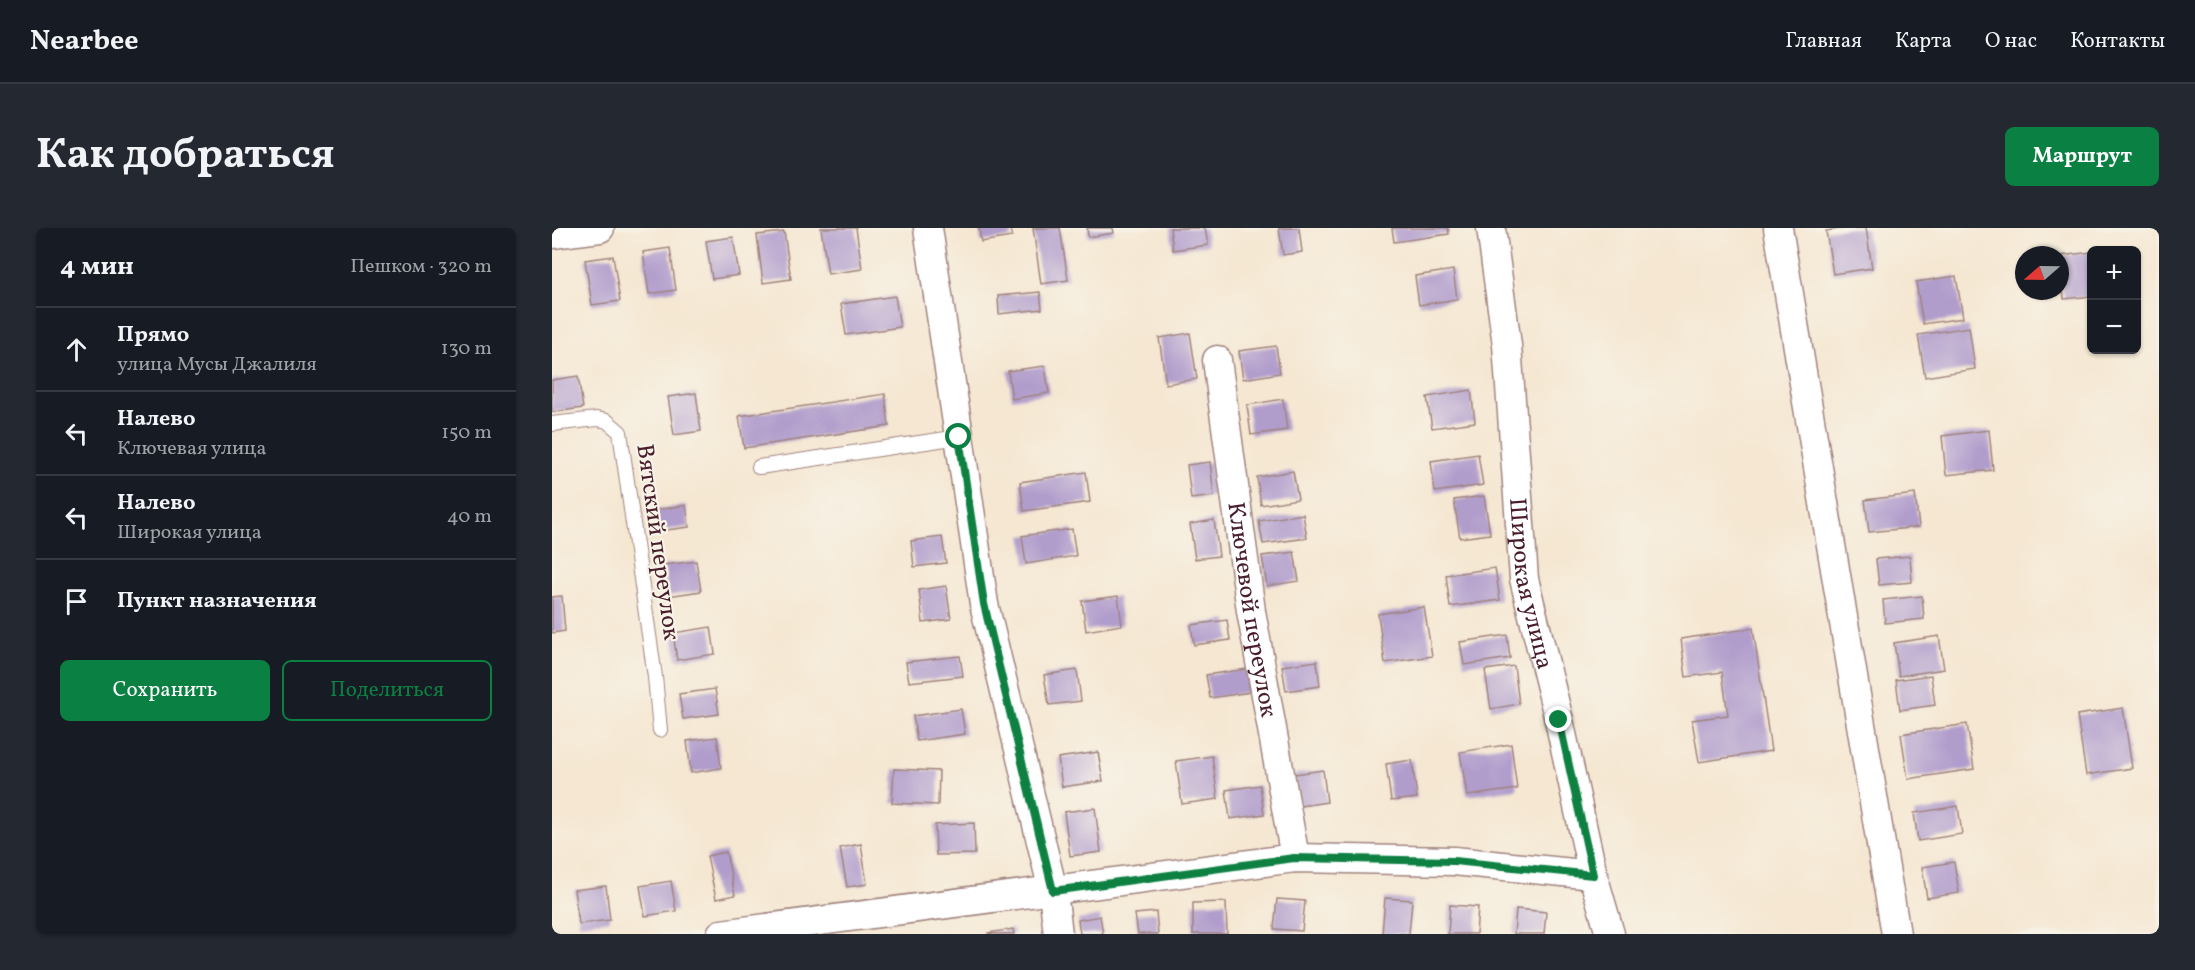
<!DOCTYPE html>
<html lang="ru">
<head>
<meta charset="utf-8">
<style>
  :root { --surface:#171b24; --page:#242831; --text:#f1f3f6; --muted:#9ea1a6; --line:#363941; --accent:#0b8043 }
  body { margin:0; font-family:Vollkorn,serif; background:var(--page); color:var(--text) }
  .controls { position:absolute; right:18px; top:18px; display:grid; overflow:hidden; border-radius:9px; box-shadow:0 2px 4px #0004 }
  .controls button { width:54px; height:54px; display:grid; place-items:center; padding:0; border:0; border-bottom:2px solid var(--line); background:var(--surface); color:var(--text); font:30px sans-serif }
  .compass { position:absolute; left:1463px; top:18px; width:54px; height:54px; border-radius:50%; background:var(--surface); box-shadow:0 2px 4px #0004; rotate:250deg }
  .stop { position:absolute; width:18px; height:18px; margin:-14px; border:4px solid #0b8043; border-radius:50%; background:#fff }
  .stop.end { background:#0b8043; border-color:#fff; box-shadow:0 2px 6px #0008 }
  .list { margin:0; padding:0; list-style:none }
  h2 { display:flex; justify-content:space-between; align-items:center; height:78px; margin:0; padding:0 24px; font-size:26px }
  h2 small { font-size:20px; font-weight:400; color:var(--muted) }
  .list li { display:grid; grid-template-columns:39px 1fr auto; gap:18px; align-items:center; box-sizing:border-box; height:84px; padding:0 24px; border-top:2px solid var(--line) }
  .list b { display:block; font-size:22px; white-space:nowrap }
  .list p { margin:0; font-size:20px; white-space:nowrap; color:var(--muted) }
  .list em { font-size:20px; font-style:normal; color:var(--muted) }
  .actions { display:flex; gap:12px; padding:18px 24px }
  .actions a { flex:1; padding:14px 0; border:2px solid var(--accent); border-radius:9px; text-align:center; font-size:21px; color:var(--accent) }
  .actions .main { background:var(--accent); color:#fff }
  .icon { flex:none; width:33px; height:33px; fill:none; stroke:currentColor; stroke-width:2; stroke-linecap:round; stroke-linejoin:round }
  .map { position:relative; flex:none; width:1607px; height:706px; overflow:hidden; border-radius:9px }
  header { display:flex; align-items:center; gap:36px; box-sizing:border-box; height:84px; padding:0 30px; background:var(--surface); border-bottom:2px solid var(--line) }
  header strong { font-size:28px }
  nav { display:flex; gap:33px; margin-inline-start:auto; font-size:21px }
  .intro { display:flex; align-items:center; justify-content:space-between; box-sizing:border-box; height:144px; padding:0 36px }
  h1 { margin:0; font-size:42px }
  .button { padding:15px 27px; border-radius:9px; background:var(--accent); color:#fff; font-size:21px; font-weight:700 }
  main { display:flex; gap:36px; padding:0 36px }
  aside { flex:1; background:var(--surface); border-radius:9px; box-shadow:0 2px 4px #0004 }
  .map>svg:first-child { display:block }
</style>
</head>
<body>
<header>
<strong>Nearbee</strong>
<nav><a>Главная</a><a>Карта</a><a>О нас</a><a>Контакты</a></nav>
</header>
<div class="intro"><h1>Как добраться</h1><a class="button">Маршрут</a></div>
<main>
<aside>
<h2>4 мин<small>Пешком · 320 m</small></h2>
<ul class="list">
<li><svg class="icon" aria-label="ahead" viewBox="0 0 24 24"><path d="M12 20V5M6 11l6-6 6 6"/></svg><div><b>Прямо</b><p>улица Мусы Джалиля</p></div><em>130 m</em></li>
<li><svg class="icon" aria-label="left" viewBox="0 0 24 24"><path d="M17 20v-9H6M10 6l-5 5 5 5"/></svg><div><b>Налево</b><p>Ключевая улица</p></div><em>150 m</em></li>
<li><svg class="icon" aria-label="left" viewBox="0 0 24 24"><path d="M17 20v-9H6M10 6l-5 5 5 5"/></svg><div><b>Налево</b><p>Широкая улица</p></div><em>40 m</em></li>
<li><svg class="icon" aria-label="arrive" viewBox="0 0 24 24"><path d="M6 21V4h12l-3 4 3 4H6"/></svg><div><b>Пункт назначения</b></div></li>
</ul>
<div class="actions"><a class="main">Сохранить</a><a>Поделиться</a></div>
</aside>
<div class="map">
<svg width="1607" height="706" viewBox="0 0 1607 706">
  <rect width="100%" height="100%" fill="#f7f3e8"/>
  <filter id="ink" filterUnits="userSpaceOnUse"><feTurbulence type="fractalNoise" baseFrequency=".0167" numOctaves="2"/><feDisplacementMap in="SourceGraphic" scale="12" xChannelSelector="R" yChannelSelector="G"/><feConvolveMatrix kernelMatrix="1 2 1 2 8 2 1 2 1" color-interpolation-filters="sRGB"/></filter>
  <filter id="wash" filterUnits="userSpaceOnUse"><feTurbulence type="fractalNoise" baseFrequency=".008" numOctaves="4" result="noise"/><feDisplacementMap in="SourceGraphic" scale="24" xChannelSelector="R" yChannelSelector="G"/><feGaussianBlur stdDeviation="1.35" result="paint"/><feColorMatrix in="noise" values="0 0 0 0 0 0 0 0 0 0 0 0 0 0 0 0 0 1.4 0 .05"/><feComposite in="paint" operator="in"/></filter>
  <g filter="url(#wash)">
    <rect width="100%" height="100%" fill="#f5e7d2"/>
    <g id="blocks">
      <path fill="#b19dcc" d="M269 0H304L310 41 276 46Z
        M427 0H458L460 9 429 14Z
        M481 0H508L516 52 489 56Z
        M535 0H561L562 5 536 9Z
        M618 0H653L656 17 621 22Z
        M727 0H747L750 24 731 27Z
        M840 0H896L897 6 842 14Z
        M1293 0H1314L1320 40 1281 46 1274 3Z
        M232 4 239 51 211 55 205 7Z
        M181 9 187 47 160 51 154 13Z
        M118 20 124 62 97 66 91 24Z
        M1540 24V68L1512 71 1508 28Z
        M61 28 68 73 40 77 33 32Z
        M901 42 905 71 867 77 863 48Z
        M1404 48 1411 90 1371 96 1364 54Z
        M488 64 490 81 447 86 446 68Z
        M343 68 348 99 294 107 289 76Z
        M1417 99 1423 141 1373 149 1366 107Z
        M638 105 645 151 614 156 607 110Z
        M724 118 728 145 691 151 687 123Z
        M493 138 497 165 460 171 456 143Z
        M26 148 31 180 0 184V152Z
        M919 162 923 194 880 200 875 169Z
        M144 165 149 203 122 207 116 169Z
        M333 166 337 198 192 220 187 188Z
        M731 171 735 202 699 207 695 177Z
        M1437 202 1441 242 1394 247 1390 208Z
        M926 226 931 257 883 264 879 233Z
        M658 234 662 268 639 271 635 237Z
        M741 243 746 271 709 277 705 249Z
        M534 244 538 274 472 283 468 254Z
        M1363 266 1367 299 1317 304 1313 272Z
        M932 268 938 306 908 310 902 272Z
        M134 277 137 299 107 303 104 282Z
        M751 286 755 310 711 316 707 293Z
        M662 292 667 328 643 331 638 296Z
        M520 301 524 328 474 336 470 308Z
        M390 309 394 335 362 339 359 313Z
        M742 324 747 353 715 358 710 328Z
        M1358 328 1360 354 1327 357 1324 331Z
        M144 333 149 363 116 368 112 337Z
        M943 340 948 372 898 379 894 347Z
        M394 358 399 391 371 395 367 362Z
        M10 368 13 403 0 405V369Z
        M566 368 570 397 534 403 530 373Z
        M1370 368 1372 391 1333 395 1331 372Z
        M872 379 880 428 833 435 826 386Z
        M675 392 678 412 642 417 639 397Z
        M159 399 163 426 125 432 121 405Z
        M1201 400 1219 523 1147 534 1140 492 1176 487 1170 444 1134 449 1129 411Z
        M955 407 958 430 912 437 908 414Z
        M1387 408 1392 441 1347 448 1342 415Z
        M408 428 411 448 357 454 354 434Z
        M765 433 768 458 734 463 730 438Z
        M962 438 967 476 939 481 933 442Z
        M695 441 698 464 658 470 654 447Z
        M525 442 529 473 497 477 492 447Z
        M1379 447 1383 477 1348 482 1344 452Z
        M163 461 167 486 131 491 127 466Z
        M1571 480 1580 540 1534 547 1525 487Z
        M409 481 413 506 365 513 361 488Z
        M1415 496 1422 541 1356 551 1349 506Z
        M165 509 169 540 139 545 135 513Z
        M959 516 965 561 915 568 908 524Z
        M546 524 551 553 510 559 506 530Z
        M660 528 666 571 630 576 624 533Z
        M860 532 865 570 839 573 834 536Z
        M342 541 387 543 386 577 340 575Z
        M771 542 775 574 748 578 743 546Z
        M708 557 712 586 678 591 674 562Z
        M1406 578 1410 606 1366 613 1362 585Z
        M543 580 549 624 518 628 512 584Z
        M422 595 423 626 384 627 383 597Z
        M309 616 315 656 295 659 288 620Z
        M174 624 183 667 164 671 155 628Z
        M1402 634 1407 665 1375 670 1370 639Z
        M119 653 124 683 93 688 88 658Z
        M54 658 58 692 27 696 22 662Z
        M833 670 860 672 857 706H830Z
        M725 671 753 673 750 703 722 701Z
        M674 674 675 706H641V675Z
        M898 677 926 679 924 706H896Z
        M964 681 994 684 992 706H962Z
        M604 684 606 706H586L583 686Z
        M548 688 551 706H528L526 692Z
        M461 701 462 706H437L436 705Z"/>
    </g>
  </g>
  <g filter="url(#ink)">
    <use href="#blocks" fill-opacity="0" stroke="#a0837e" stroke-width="1.5"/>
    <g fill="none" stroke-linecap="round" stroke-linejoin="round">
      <g stroke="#a0837e" stroke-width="16">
        <path id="lane" d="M0 196 45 191 55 193 68 204 103 449 108 502
          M207 239 407 209"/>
      </g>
      <g stroke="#a0837e" stroke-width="31">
        <g id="street">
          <path d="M376 0 432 376 501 663 506 706"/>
          <path id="s1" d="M939 0 955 117 972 351 1007 492 1041 647 1058 706"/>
          <path d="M1226 0 1344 706"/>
          <path d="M0 6 48 0"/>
          <path id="s2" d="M665 132 699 383 743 630"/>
          <path d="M169 706 743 630 902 633 1041 647"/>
        </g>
      </g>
      <use href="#lane" stroke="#fff" stroke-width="14"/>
      <use href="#street" stroke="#fff" stroke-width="28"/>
    </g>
  </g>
  <g fill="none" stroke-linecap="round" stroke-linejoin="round" filter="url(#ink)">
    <path stroke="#0b8043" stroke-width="8" d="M407 209 432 376 501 663 742 630 902 633 1041 647 1007 492"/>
  </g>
  <g text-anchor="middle" stroke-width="4.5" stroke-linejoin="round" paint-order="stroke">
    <g font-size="24" fill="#4a1f2b" stroke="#f7f3e8">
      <text transform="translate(107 314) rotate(82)" y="8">Вятский переулок</text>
      <text dy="8" stroke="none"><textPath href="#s1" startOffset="358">Широкая улица</textPath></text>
      <text dy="8" stroke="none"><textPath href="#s2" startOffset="252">Ключевой переулок</textPath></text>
    </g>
  </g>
</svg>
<div class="controls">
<button>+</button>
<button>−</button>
</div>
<svg class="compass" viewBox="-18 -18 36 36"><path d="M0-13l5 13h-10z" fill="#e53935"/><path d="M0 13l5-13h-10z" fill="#9ea1a6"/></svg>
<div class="stop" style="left:407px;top:209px"></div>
<div class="stop end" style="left:1007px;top:492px"></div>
</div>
</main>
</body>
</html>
